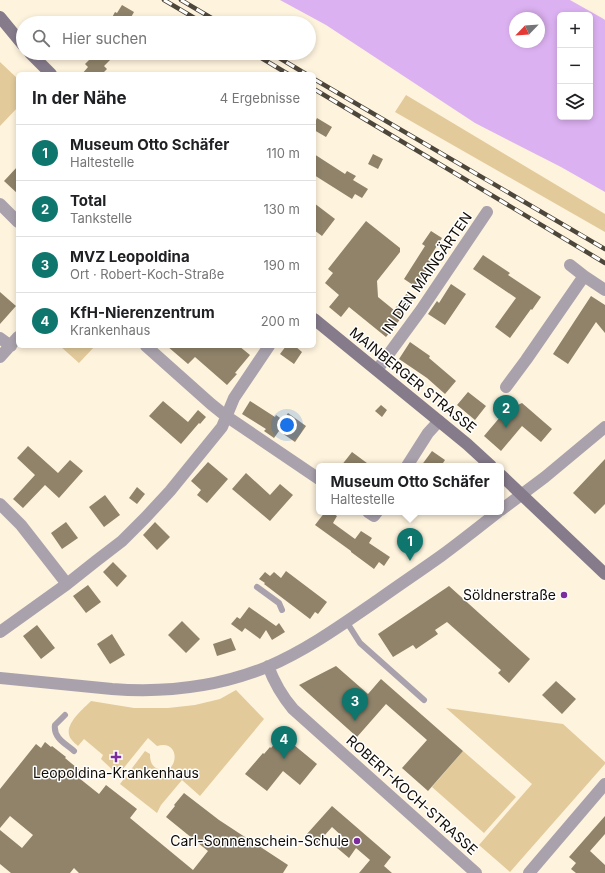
<!DOCTYPE html>
<html lang="de">
<head>
<meta charset="utf-8">
<style>
  :root { --surface:#fff; --page:#f6f6f6; --text:#202124; --muted:#757577; --line:#e0e0e0; --accent:#0f766e }
  body { margin:0; font-family:Inter,sans-serif; background:var(--page); color:var(--text) }
  .controls { position:absolute; right:12px; top:12px; display:grid; overflow:hidden; border-radius:6px; box-shadow:0 2px 6px #0003 }
  .controls button { width:36px; height:36px; display:grid; place-items:center; padding:0; border:0; border-bottom:1px solid var(--line); background:var(--surface); color:var(--text); font:20px sans-serif }
  .compass { position:absolute; left:509px; top:12px; width:36px; height:36px; border-radius:50%; background:var(--surface); box-shadow:0 2px 6px #0003; rotate:245deg }
  .you { position:absolute; left:287px; top:425px; width:14px; height:14px; margin:-10px; border:3px solid #fff; border-radius:50%; background:#1a73e8; box-shadow:0 0 0 6px #1a73e833 }
  .badge { display:grid; place-items:center; width:26px; height:26px; border-radius:50%; background:var(--accent); color:#fff; font-size:13px; font-weight:700 }
  .pin { position:absolute; translate:-50% -33px; filter:drop-shadow(0 1px 2px #0008) }
  .pin::after { content:''; position:absolute; top:21px; width:14px; height:12px; background:inherit; clip-path:polygon(0 0,100% 0,50% 100%) }
  .popup { position:absolute; left:316px; top:463px; width:188px; height:52px; box-sizing:border-box; display:grid; place-content:center; border-radius:6px; background:var(--surface); filter:drop-shadow(0 1px 3px #0005); font-size:13px; white-space:nowrap; color:var(--muted) }
  .popup b { font-size:15px; color:var(--text) }
  .popup::after { content:''; position:absolute; left:50%; top:100%; margin-left:-8px; border:8px solid transparent; border-top-color:var(--surface) }
  .list { margin:0; padding:0; list-style:none }
  h2 { display:flex; justify-content:space-between; align-items:center; height:52px; margin:0; padding:0 16px; font-size:17px }
  h2 small { font-size:13px; font-weight:400; color:var(--muted) }
  .list li { display:grid; grid-template-columns:26px 1fr auto; gap:12px; align-items:center; box-sizing:border-box; height:56px; padding:0 16px; border-top:1px solid var(--line) }
  .list b { display:block; font-size:15px; white-space:nowrap }
  .list p { margin:0; font-size:13px; white-space:nowrap; color:var(--muted) }
  .list em { font-size:13px; font-style:normal; color:var(--muted) }
  .icon { flex:none; width:22px; height:22px; fill:none; stroke:currentColor; stroke-width:2; stroke-linecap:round; stroke-linejoin:round }
  .map { position:relative; flex:none; width:605px; height:873px; overflow:hidden }
  .search { position:absolute; background:var(--surface); box-shadow:0 2px 6px #0003; left:16px; top:16px; width:300px; height:44px; display:flex; align-items:center; gap:10px; box-sizing:border-box; padding:0 14px; border-radius:22px; color:var(--muted); font-size:15px }
  .panel { position:absolute; background:var(--surface); box-shadow:0 2px 6px #0003; left:16px; top:72px; width:300px; height:276px; border-radius:6px }
  .map>svg:first-child { display:block }
</style>
</head>
<body>
<div class="map">
<svg width="605" height="873" viewBox="0 0 605 873">
  <rect width="100%" height="100%" fill="#fef3dd"/>
  <path fill="#e2ca9b" d="M0 62 18 79V107L0 126Z
    M406 95 605 214V232L395 112Z
    M60 346H95L79 363Z
    M236 690 264 719 200 796 182 780 161 805 157 813 120 784 145 751 150 754C150 760 151 765 156 768 177 781 184 738 157 746L148 738 118 775 101 759 103 755 84 739 78 746C76 744 73 742 71 739 62 726 82 710 91 701L134 708H168L195 705 220 699Z
    M446 708 563 724 605 762V764L510 872 479 845 532 784Z
    M463 751 516 797 484 833 432 787Z"/>
  <path fill="#dcb1f1" fill-rule="evenodd" d="M280 0H570L602 18 605 20V192L561 167 475 123 326 25ZM560 15H590V117H560ZM515 18H539V42H515Z"/>
  <path fill="#90836a" d="M122 5 134 12 129 21 133 23H109L115 12 117 13Z
    M93 53H105L111 59 104 66 107 69 102 74H82L88 67 85 64 89 60 88 59Z
    M317 118 332 127 326 137 314 130V124Z
    M314 154 345 174 347 171 356 176 353 180 368 189 362 198 355 194 352 199 314 175Z
    M373 154 383 159 378 169 368 164Z
    M18 166V194L4 181Z
    M314 203 335 219 322 236 314 230Z
    M366 221 400 248V252L377 281 378 297 394 310 407 293 414 298 401 316 402 317 386 337 349 307 341 317 329 307 339 295 325 283 333 273 328 269Z
    M431 231 442 238 428 260 432 263 416 287 404 279 425 246 422 244Z
    M483 255 510 273 508 275 541 297 532 310 531 309 510 338 495 327 516 298 473 269Z
    M451 284 466 294 445 325 428 314 437 301 439 303Z
    M0 292 16 306 0 324Z
    M591 296 605 305V333L596 322 568 364 553 354Z
    M410 342 430 356 429 358 456 381 445 394 427 378 399 359Z
    M167 346H239L250 355 235 373 237 374 227 385 195 357 188 364Z
    M286 346H295L302 352 294 364 280 354Z
    M468 392 486 406 475 420 457 405Z
    M163 401 188 422 198 410 206 417 200 424 199 423 181 444 149 416Z
    M250 401 275 417 276 415 283 420 288 413 306 426 295 442 279 431 274 438 264 431 266 429 242 414Z
    M522 403 552 429 541 442 522 426 501 451 484 436 506 410Z
    M381 405 387 410 382 417 375 411Z
    M28 446 58 473 70 460 83 471 59 498 45 485 23 508 13 499 35 475 17 458Z
    M432 451 445 460 441 466H421Z
    M352 452 371 466H341Z
    M605 459V504L595 514 573 493Z
    M208 462 228 479 207 503 197 495 201 490 191 481Z
    M246 473 270 495 280 484 293 495 270 521 232 489Z
    M137 487 145 494 137 504 129 498Z
    M105 495 120 515 104 527 89 507Z
    M325 512H331L337 516 333 523 355 539 361 531 372 538 369 543 390 557 384 566 379 562 374 569 351 552V551L315 525Z
    M66 522 78 538 62 549 51 533Z
    M155 522 170 537 157 550 143 535Z
    M113 562 127 576 117 587 103 572Z
    M286 571 327 602 318 614 315 612 310 619 264 584 265 583 259 579 265 572 270 576 274 572 281 578Z
    M88 585 101 602 86 613 73 596Z
    M449 586 530 659 509 683 498 673 501 670 447 622 435 630 438 634 416 649 413 645 393 657 378 634Z
    M249 607 276 626 279 623 285 632 272 640 266 630 260 639 245 628 242 632 231 624 237 617 240 619Z
    M182 621 200 639 186 653 168 635Z
    M37 625 55 648 41 659 23 636Z
    M112 634 125 655 110 664 97 644Z
    M231 638 236 650 217 656 213 644Z
    M336 666 368 694 381 679 463 751 428 791 402 768 427 740 386 704 357 737 299 685Z
    M556 681 576 699 562 714 542 695Z
    M282 735 317 764 300 785 283 771 267 791 245 774 263 753 264 754 270 747 271 748Z
    M45 742 51 747 52 746 66 757 65 758 83 773 79 778 99 794 106 785 137 809 130 818 193 870 208 851 166 817 175 806 174 805 184 793 219 820 288 865 283 873H79L74 868 70 873H11L0 864V830L22 848 33 835 10 816 0 828V789L36 744 41 748Z
    M332 806 391 857 384 866 392 873H359L370 860 356 848 349 858 336 847 344 838 332 827 317 844 306 835Z
    M605 816V834L590 851 605 865V873H576L571 869 576 863 569 857Z"/>
  <g fill="none" stroke-linecap="round" stroke-linejoin="round">
    <path stroke="#a9a2ad" stroke-width="6" d="M257 587 279 603 282 610
      M346 621 360 643 424 700
      M65 715 55 725C53 738 66 744 74 751"/>
    <path stroke="#a9a2ad" stroke-width="12" d="M0 204 18 222
      M570 265 584 276 605 290
      M0 338 11 346
      M146 346 211 404 226 416 319 479
      M0 357 18 337
      M377 370 421 310 487 212
      M506 387 526 360 584 276
      M407 466 428 433 439 421
      M0 504 21 525 67 584
      M501 510 545 477 605 427
      M368 512 374 516 377 512
      M0 632 67 584 96 561 122 541 146 517 170 491 222 427 234 398 269 346
      M268 666C274 682 282 696 293 709L476 873
      M0 678 112 689C165 693 218 687 267 667 307 650 343 624 378 600 399 585 420 571 441 556 460 542 479 527 498 512
      M529 873 605 784"/>
    <path stroke="#857b8b" stroke-width="12" d="M0 17 23 45
      M30 53 51 74
      M314 319 467 444 491 466
      M501 475 605 574"/>
    <g stroke="#4d463b" stroke-width="4.5">
      <path id="rail" d="M164 0 203 23
        M181 0 220 23
        M253 53 288 74
        M271 53 306 74
        M314 79 605 249
        M314 89 605 263"/>
    </g>
    <use href="#rail" stroke="#fff" stroke-width="3" stroke-dasharray="9" stroke-linecap="butt"/>
  </g>
  <g fill="#7c2c9c" stroke="#fff" stroke-width="1.5">
    <circle cx="564" cy="595" r="4"/>
    <path d="M114 751h4v4h4v4h-4v4h-4v-4h-4v-4h4z"/>
    <circle cx="357" cy="841" r="4"/>
  </g>
  <g text-anchor="middle" stroke-width="3" stroke-linejoin="round" paint-order="stroke">
    <g font-size="14" fill="#100b04" stroke="#fff">
      <text transform="translate(427 273) rotate(-55)" y="5">IN DEN MAINGÄRTEN</text>
      <text transform="translate(413 380) rotate(39)" y="5">MAINBERGER STRASSE</text>
      <text transform="translate(412 795) rotate(42)" y="5">ROBERT-KOCH-STRASSE</text>
    </g>
    <g font-size="14" fill="#100b04" stroke="#fff" text-anchor="end">
      <text x="556" y="600">Söldnerstraße</text>
      <text x="116" y="778" text-anchor="middle">Leopoldina-Krankenhaus</text>
      <text x="349" y="846">Carl-Sonnenschein-Schule</text>
    </g>
  </g>
</svg>
<div class="controls">
<button>+</button>
<button>−</button>
<button><svg class="icon" aria-label="layers" viewBox="0 0 24 24"><path d="M12 4l9 5-9 5-9-5zM3 14l9 5 9-5"/></svg></button>
</div>
<svg class="compass" viewBox="-18 -18 36 36"><path d="M0-13l5 13h-10z" fill="#e53935"/><path d="M0 13l5-13h-10z" fill="#757577"/></svg>
<div class="you"></div>
<div class="pin badge" style="left:410px;top:561px">1</div>
<div class="popup"><b>Museum Otto Schäfer</b>Haltestelle</div>
<div class="pin badge" style="left:506px;top:428px">2</div>
<div class="pin badge" style="left:355px;top:721px">3</div>
<div class="pin badge" style="left:284px;top:759px">4</div>
<div class="search"><svg class="icon" aria-label="search" viewBox="0 0 24 24"><circle cx="10" cy="10" r="6"/><path d="M15 15l6 6"/></svg>Hier suchen</div>
<section class="panel">
<h2>In der Nähe<small>4 Ergebnisse</small></h2>
<ul class="list">
<li><span class="badge">1</span><div><b>Museum Otto Schäfer</b><p>Haltestelle</p></div><em>110 m</em></li>
<li><span class="badge">2</span><div><b>Total</b><p>Tankstelle</p></div><em>130 m</em></li>
<li><span class="badge">3</span><div><b>MVZ Leopoldina</b><p>Ort · Robert-Koch-Straße</p></div><em>190 m</em></li>
<li><span class="badge">4</span><div><b>KfH-Nierenzentrum</b><p>Krankenhaus</p></div><em>200 m</em></li>
</ul>
</section>
</div>
</body>
</html>
